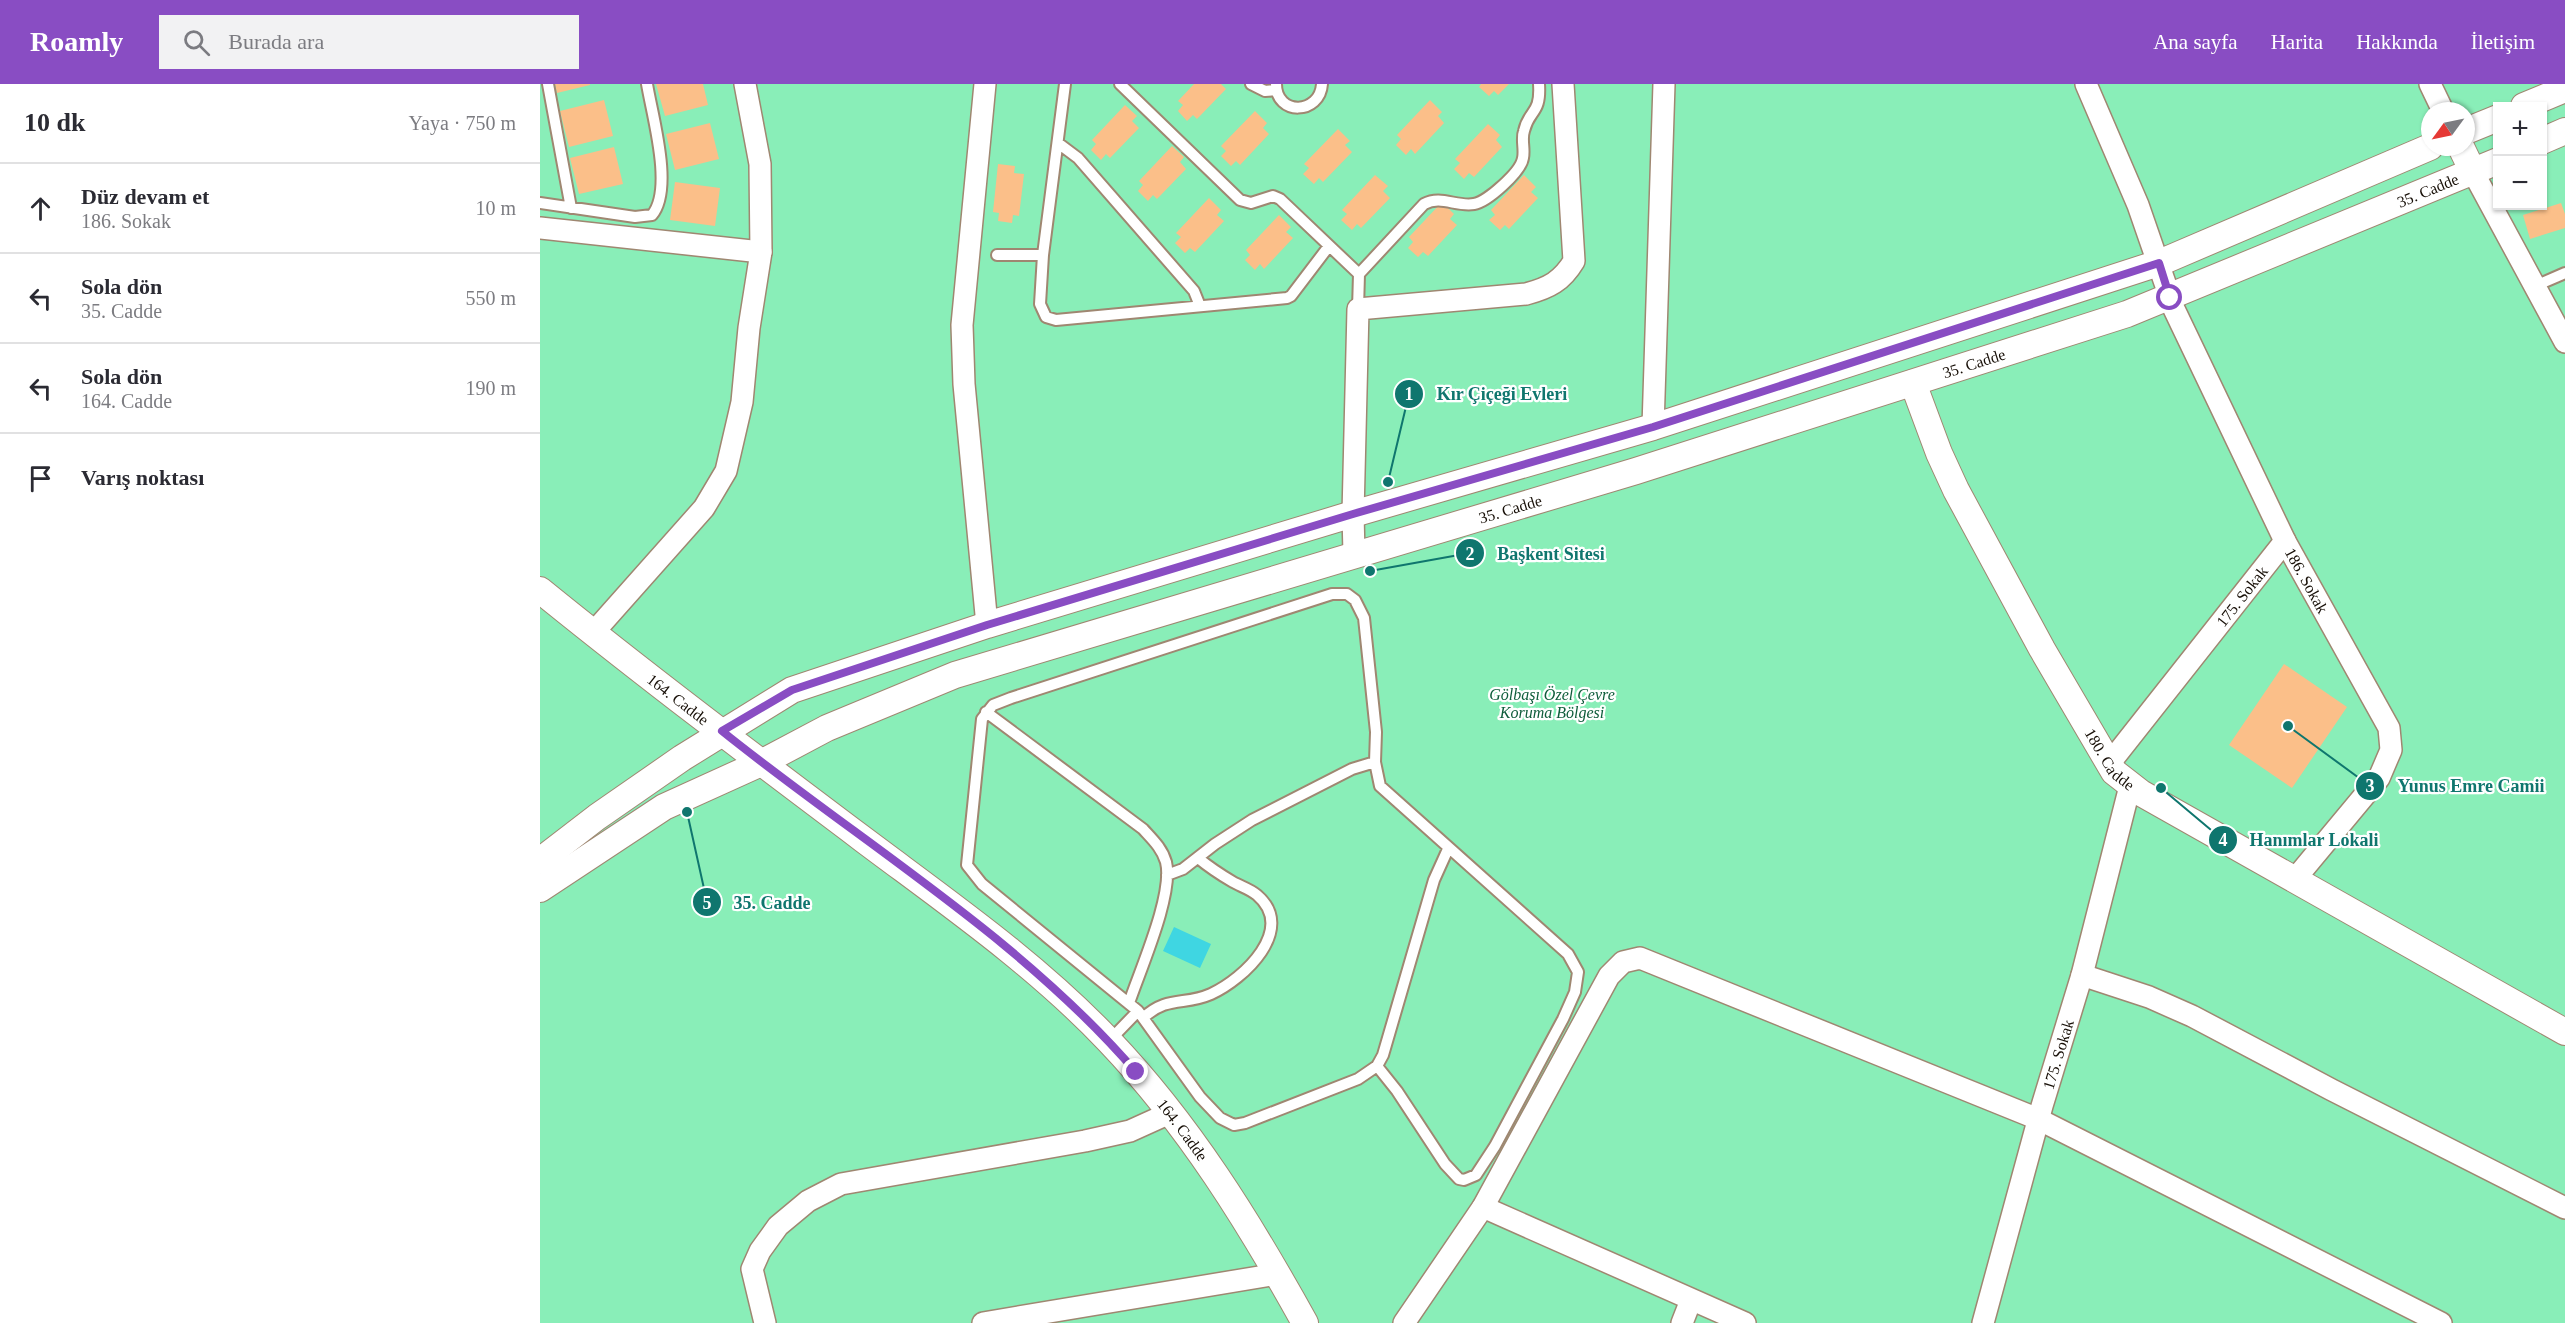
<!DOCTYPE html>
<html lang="tr">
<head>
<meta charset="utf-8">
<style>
  :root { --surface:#fff; --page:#f2f2f3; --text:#2b2b33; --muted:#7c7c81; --line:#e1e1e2; --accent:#894dc3 }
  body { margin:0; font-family:Georgia,serif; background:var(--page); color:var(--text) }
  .controls { position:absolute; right:18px; top:18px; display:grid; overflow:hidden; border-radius:0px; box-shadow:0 2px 4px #0004 }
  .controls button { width:54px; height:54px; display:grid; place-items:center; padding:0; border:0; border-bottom:2px solid var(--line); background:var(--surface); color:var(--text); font:30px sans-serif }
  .compass { position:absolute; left:1881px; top:18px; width:54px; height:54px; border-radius:50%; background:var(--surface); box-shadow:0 2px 4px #0004; rotate:237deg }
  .stop { position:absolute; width:18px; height:18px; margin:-14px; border:4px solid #894dc3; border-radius:50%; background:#fff }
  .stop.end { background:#894dc3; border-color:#fff; box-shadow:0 2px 6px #0008 }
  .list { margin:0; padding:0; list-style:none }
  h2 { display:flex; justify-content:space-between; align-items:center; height:78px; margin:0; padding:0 24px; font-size:26px }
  h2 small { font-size:20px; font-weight:400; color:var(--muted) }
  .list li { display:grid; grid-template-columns:39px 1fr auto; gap:18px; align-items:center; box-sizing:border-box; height:90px; padding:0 24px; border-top:2px solid var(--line) }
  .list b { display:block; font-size:22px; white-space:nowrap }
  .list p { margin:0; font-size:20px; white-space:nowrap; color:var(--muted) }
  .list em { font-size:20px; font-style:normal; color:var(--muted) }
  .icon { flex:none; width:33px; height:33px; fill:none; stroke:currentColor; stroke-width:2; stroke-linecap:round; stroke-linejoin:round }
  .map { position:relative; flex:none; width:2025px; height:1239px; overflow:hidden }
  header { display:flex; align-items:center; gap:36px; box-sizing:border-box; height:84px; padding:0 30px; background:var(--accent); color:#fff }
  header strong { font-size:28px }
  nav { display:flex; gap:33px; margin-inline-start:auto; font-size:21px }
  .search { width:420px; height:54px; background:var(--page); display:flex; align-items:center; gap:15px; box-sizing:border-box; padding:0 21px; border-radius:0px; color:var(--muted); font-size:22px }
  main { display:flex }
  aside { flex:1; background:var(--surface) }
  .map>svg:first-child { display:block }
</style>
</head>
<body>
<header>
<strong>Roamly</strong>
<div class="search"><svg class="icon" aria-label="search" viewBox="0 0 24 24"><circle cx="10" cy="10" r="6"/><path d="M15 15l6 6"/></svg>Burada ara</div>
<nav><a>Ana sayfa</a><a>Harita</a><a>Hakkında</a><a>İletişim</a></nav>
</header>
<main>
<aside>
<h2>10 dk<small>Yaya · 750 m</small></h2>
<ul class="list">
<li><svg class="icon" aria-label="ahead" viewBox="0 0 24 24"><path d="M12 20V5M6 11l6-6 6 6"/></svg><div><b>Düz devam et</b><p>186. Sokak</p></div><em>10 m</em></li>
<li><svg class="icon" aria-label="left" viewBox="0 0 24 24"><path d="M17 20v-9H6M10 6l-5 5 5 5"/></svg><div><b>Sola dön</b><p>35. Cadde</p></div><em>550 m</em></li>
<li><svg class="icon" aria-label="left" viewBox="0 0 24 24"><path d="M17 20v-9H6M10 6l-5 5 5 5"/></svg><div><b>Sola dön</b><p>164. Cadde</p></div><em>190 m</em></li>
<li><svg class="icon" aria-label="arrive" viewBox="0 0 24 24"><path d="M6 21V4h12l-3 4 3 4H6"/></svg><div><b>Varış noktası</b></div></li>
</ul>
</aside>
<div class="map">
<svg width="2025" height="1239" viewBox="0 0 2025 1239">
  <rect width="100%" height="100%" fill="#fcfcfc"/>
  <path fill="#89eeb8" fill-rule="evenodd" d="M0 0H2025V1239H0ZM1958 22H2002V122H1958ZM1890 27H1926V63H1890Z"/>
  <path fill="#3fd6e2" d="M634 843 671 860 660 884 623 867Z"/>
  <path fill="#fbbf89" d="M15 0H50V1L17 9Z
    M116 0H163L168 21 125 32Z
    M654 0H681L686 5 657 35 653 31 647 37 638 27 643 21 638 17Z
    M941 0H969L958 11 954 7 949 12 939 3Z
    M64 16 73 52 29 63 20 27Z
    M890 16 902 28 898 32 904 39 875 70 871 65 866 71 856 61 861 55 857 51Z
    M585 21 597 32 592 37 599 44 570 74 566 70 561 76 551 66 556 60 552 56Z
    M715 27 727 39 723 44 729 50 700 81 696 77 691 82 681 72 686 67 681 62Z
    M170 39 179 75 135 86 126 50Z
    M948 40 960 51 956 56 962 63 934 93 929 89 924 95 914 85 920 79 915 75Z
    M798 45 810 57 805 61 812 68 783 98 779 94 774 100 763 90 769 84 764 80Z
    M632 62 644 73 640 78 646 85 617 115 613 111 608 117 598 107 603 101 599 97Z
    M74 63 83 100 39 110 30 74Z
    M458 80 475 82 474 89 484 90 479 132 473 131 472 139 458 137 459 129 453 128Z
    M835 91 848 102 843 107 850 114 821 144 817 140 812 146 801 136 807 130 802 126Z
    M984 91 996 103 991 108 998 114 969 145 965 141 960 146 949 136 955 131 951 126Z
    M135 98 180 104 175 142 130 136Z
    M669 114 681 126 677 131 684 137 655 168 650 164 645 169 635 159 641 153 636 149Z
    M902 118 914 130 910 135 917 141 888 172 883 168 878 173 868 164 873 158 869 153Z
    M2021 119 2025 130V144L1990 155 1983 131Z
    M739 131 751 143 746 148 753 154 724 185 720 180 715 186 705 176 710 171 706 166Z
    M1744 580 1807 623 1752 704 1689 661Z"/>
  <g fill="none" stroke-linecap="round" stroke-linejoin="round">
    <g stroke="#9f8771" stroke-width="14">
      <path id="service" d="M8 0 31 124
        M525 0 503 171 500 220 506 233 516 236 747 214 751 212 789 162
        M580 0 700 116 711 119 733 112 740 115 819 190 818 225
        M711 0 725 7 736 6
        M736 0C736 32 780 31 782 0
        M518 59 538 74 654 207 660 222
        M0 119 95 133 112 131C134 105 112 31 107 0
        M457 171H503
        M819 190 884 120C901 111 916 123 934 120 947 118 981 88 983 74 985 65 981 55 984 47 989 25 1001 31 999 0
        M1995 202 2025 189
        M446 628 603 745C612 755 622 764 626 778 634 810 600 886 589 919
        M627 791 643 785 675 760 712 736 812 685 835 678
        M603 934C628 911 644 922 671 910 704 895 757 845 717 811 710 805 700 802 693 798 681 791 669 783 658 774
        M569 957 598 927
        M837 982 857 1007 905 1080 919 1095 924 1096 936 1091 955 1062 1023 935 1035 908 1038 888 1028 870 840 702 835 678 836 648 824 534 815 516 807 510H792L471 614 453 621 442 635 427 781 442 800 598 927 660 1013 680 1034 694 1041 705 1039 818 995 837 982 843 971 894 796 908 765"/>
    </g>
    <g stroke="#9f8771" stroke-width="24">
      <g id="minor">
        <path d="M445 0 422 241 424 300 447 541"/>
        <path id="s1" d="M1546 0 1598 121 1634 225 1745 457 1849 644 1851 666 1839 694 1755 795"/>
        <path d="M1890 0 1903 27"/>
        <path d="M1933 88 2025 258"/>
        <path d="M0 144 221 168"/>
        <path d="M1113 343 1124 0"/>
        <path d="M814 470 813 430 818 225 986 210C1009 204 1022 197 1034 177L1023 0"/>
        <path d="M53 549 164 424 186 387 202 318 209 244 221 168 220 80 205 0"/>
        <path id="s2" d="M1569 680 1745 457"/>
        <path d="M1542 891 1609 913 1652 932 1792 1006 2025 1124"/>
        <path d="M943 1123 1205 1239"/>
        <path d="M225 1239 212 1185 220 1167 238 1142 268 1117 301 1100 545 1057 590 1047 632 1028"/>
        <path d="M443 1239 737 1190"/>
        <path d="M864 1239 943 1123 1069 892 1083 878 1100 874 1498 1035 1901 1239"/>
        <path d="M1142 1239 1151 1216"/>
        <path id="s3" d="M1443 1239 1502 1022 1542 891 1590 702"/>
      </g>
    </g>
    <g stroke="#9f8771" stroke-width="28">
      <g id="tertiary">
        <path d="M1984 22 2025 5"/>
        <path d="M1926 47 1958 34"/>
        <path d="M2002 57 2025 47"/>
        <path d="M1921 63 1933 88"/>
        <path id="s4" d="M1373 299 1399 369 1416 406 1502 565 1574 688 1601 709 2025 948"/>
        <path id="s5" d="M0 506C106 592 215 674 324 756 408 819 496 880 569 957 649 1041 709 1138 765 1239"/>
        <path d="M0 777 57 733 142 674 252 606 447 541 813 430 1113 343 1619 179 1890 63"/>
        <path id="s6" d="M0 805 124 723 221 679 287 644 415 591 1096 387 1587 230 1958 77"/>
      </g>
    </g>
    <use href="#service" stroke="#fff" stroke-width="10"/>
    <use href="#minor" stroke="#fff" stroke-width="21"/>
    <use href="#tertiary" stroke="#fff" stroke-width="26"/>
  </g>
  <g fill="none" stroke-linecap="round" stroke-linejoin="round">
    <path stroke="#894dc3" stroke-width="8" d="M596 988C480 853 320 758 182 647L252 606 447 541 813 430 1113 343 1619 179 1630 214"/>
  </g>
  <g text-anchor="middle" stroke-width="4.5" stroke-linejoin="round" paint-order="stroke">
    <g font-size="16" fill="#170f07" stroke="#fff">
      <text dy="6" stroke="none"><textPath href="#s6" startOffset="2020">35. Cadde</textPath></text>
      <text dy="6" stroke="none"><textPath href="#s6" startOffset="1534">35. Cadde</textPath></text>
      <text dy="6" stroke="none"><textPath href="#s6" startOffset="1048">35. Cadde</textPath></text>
      <text dy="6" stroke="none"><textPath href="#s1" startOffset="544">186. Sokak</textPath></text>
      <text dy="6" stroke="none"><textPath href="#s2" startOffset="214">175. Sokak</textPath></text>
      <text dy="6" stroke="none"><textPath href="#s5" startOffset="176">164. Cadde</textPath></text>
      <text dy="6" stroke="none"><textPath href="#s4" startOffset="426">180. Cadde</textPath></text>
      <text dy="6" stroke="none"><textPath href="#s3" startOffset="279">175. Sokak</textPath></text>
      <text dy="6" stroke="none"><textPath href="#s5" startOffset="842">164. Cadde</textPath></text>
    </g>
    <g font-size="16" font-style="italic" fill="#0f5d3b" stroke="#fff">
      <text x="1012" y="616">Gölbaşı Özel Çevre<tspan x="1012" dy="18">Koruma Bölgesi</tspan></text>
    </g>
  </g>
  <path fill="none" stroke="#0f766e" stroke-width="2" d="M848 398L869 310M830 487L930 469M1748 642L1830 702M1621 704L1683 756M147 728L167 818"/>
  <g fill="#0f766e" stroke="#fff" stroke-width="2">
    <circle cx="848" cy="398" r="6"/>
    <circle cx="830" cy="487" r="6"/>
    <circle cx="1748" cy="642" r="6"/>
    <circle cx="1621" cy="704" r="6"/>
    <circle cx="147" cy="728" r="6"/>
    <circle cx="869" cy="310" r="15"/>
    <circle cx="930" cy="469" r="15"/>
    <circle cx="1830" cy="702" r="15"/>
    <circle cx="1683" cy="756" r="15"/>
    <circle cx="167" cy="818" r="15"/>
  </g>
  <g font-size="18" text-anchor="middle" font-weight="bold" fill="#fff">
    <text x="869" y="316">1</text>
    <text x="930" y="476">2</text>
    <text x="1830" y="708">3</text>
    <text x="1683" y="762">4</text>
    <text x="167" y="825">5</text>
  </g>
  <g font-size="18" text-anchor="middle" font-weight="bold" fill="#0f766e" stroke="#fff" stroke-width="4.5" stroke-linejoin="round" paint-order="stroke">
    <text x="962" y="316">Kır Çiçeği Evleri</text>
    <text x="1011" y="476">Başkent Sitesi</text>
    <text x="1931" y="708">Yunus Emre Camii</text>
    <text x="1774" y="762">Hanımlar Lokali</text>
    <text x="232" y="825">35. Cadde</text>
  </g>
</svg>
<div class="controls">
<button>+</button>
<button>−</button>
</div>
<svg class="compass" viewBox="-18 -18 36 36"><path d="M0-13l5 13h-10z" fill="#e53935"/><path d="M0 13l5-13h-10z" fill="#7c7c81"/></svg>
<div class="stop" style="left:1630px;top:214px"></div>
<div class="stop end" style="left:596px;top:988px"></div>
</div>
</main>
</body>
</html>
